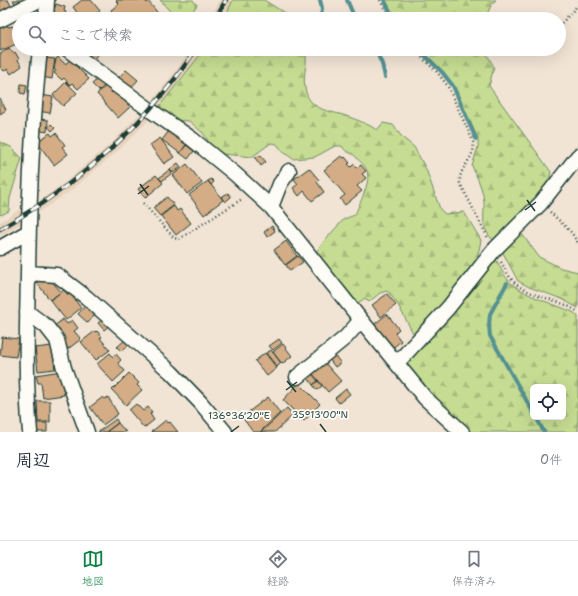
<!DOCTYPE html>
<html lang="ja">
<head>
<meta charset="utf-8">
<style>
  :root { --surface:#fff; --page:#f2f2f3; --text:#1f2937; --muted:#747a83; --line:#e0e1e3; --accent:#0b8043 }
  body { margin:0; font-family:"Shantell Sans","Klee One",sans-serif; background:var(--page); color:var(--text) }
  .controls { position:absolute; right:12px; bottom:12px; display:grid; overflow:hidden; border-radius:6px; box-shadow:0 4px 16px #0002 }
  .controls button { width:36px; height:36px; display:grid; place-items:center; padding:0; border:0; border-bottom:1px solid var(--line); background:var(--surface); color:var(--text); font:20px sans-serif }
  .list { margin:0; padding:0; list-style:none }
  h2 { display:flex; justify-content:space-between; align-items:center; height:52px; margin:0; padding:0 16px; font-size:17px }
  h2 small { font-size:13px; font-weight:400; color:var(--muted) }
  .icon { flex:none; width:22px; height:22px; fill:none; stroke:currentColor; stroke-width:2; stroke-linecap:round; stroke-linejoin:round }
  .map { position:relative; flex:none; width:578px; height:432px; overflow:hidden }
  .search { position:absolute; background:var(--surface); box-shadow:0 4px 16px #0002; left:12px; right:12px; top:12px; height:44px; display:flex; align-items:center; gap:10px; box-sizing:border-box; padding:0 14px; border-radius:22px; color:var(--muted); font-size:15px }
  .sheet { height:108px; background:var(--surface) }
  nav { display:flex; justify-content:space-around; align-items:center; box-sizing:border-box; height:56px; border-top:1px solid var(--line); background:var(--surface); font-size:11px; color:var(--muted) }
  nav a { display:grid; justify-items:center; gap:2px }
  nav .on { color:var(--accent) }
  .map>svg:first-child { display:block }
</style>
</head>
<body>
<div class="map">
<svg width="578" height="432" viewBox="0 0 578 432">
  <defs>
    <pattern id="forest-firs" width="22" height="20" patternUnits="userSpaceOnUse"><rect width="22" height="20" fill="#c5dc92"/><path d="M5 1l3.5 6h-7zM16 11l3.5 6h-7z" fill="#a9be7e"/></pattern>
    <pattern id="cemetery-stones" width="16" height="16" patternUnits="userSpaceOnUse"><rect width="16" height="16" fill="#c5dc92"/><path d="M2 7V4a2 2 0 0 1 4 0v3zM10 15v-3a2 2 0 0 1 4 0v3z" fill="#a9be7e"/></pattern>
  </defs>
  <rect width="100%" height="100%" fill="#f1e4d5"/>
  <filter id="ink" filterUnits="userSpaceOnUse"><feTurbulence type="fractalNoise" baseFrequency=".025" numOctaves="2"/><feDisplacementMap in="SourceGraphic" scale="8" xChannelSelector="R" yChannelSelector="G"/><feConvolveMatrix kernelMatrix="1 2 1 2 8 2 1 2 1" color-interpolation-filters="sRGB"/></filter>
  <g filter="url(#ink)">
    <path fill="#e8d3bd" d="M220 0H233L224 19H210Z
      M190 49H205L158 108 151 103 180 65Z
      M144 109 153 116 121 148 73 189 32 217 33 205 67 181 114 141Z
      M25 206V221L0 236V222Z"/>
    <path fill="url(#forest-firs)" stroke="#728c63" fill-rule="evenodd" d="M233 0H264L294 19H224Z
      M386 0H496L492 3 485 19H396Z
      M205 49H305C309 64 301 77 306 92 311 111 332 111 346 116 358 120 368 124 377 130L383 123 393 125 402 137 414 147 426 169 440 209 445 214 464 212 481 240 478 255 472 271 417 333H413L397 303 387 291 380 293 369 302 365 298 354 306 317 261V251L325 240 344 219 355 215C359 204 371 183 367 171 366 166 359 161 356 157 351 151 346 154 342 146H335L315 157 293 159 282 151 277 144 271 143 252 157 223 154 212 147 203 133 189 121 174 120 158 108Z
      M421 49H484L494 67 489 86 551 172C545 201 514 222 494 241 477 225 487 213 483 195 481 185 476 175 472 166L478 147V139L454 85 443 71Z
      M0 142 11 147 22 158 10 198 9 211 1 215 0 214Z
      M516 234H522L539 257 561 268 578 272V308L562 299 529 287 518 281 502 251Z
      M495 260 497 261C501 269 505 278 512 284 528 297 554 304 573 312L578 316V432H468L428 395 401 363ZM533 387H563V417H533Z"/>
    <path fill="url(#cemetery-stones)" stroke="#728c63" d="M160 0H193L197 5 187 19H172L175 17Z"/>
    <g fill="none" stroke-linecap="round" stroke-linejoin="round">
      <path stroke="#559192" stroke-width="4" d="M320 0 322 8 321 19
        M347 0 353 14 356 19
        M384 0 394 19
        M375 49 382 64 385 77
        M418 49 442 72 453 86 476 139
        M507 283 490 314 489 325 490 336 533 412
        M536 417 544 432"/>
    </g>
    <path fill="#d4ac85" stroke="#1f3d34" d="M0 0H8L12 7 0 13Z
      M13 0H23L15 4Z
      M82 0H91L100 11 98 13 103 19H77L75 16 78 14 73 7Z
      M117 0H144L147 3 148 1 161 17 158 19H107L106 18 110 15 108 14 112 11 111 10 119 4 116 1Z
      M56 4 65 7 64 11 66 12 64 19H51Z
      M7 25 8 27 13 26 19 43 0 51V28Z
      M9 48 13 53 15 52 19 59 18 60 22 66 11 74 8 69 4 71 0 67V54Z
      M84 49H97L100 53 93 59Z
      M58 57 65 64 70 60 89 79 78 89 72 83 70 85 64 78 62 80 54 73 56 71 54 69 56 59Z
      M45 58 55 59 52 79 42 77Z
      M126 70 138 80 129 90 117 79Z
      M99 78 105 85 99 91 92 84Z
      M66 82 77 93 63 106 53 95Z
      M21 84 27 85 25 94 20 93Z
      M106 86 112 93 115 90 130 107 118 118 97 94Z
      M41 95 53 97 50 113 38 111Z
      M0 98 6 110 0 114Z
      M39 119 48 120 47 132 37 130Z
      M51 124 55 128 52 131 48 127Z
      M169 131 187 144 180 153 162 140Z
      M50 133 52 136 56 133 65 145 62 147 68 154 54 165 37 142Z
      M160 138 174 157 164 164 150 145Z
      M186 145 194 151 188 159 180 153Z
      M260 155 266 162 261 166 255 158Z
      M341 156 344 158 345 157 350 163 348 164 351 167 354 164 357 168 361 165 366 171 362 174 366 178 357 186 362 191 345 205 340 199 345 195 324 170Z
      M178 163 181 167 173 173 170 169Z
      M187 164 202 183 187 194 173 175Z
      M309 168 319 180 317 182 324 192 312 201 304 191 299 196 293 188 298 184 294 179Z
      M170 169 172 173 162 181 159 178Z
      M156 175 163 183 145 198 138 189Z
      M211 179 214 182 211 185 208 181Z
      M208 181 223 200 204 215 189 195Z
      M228 193 231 197 225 202 221 197Z
      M167 197 174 205 160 216 153 208Z
      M174 206 177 211 180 209 191 223 176 235 161 216Z
      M272 226 275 231 267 237 264 232Z
      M286 241 297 256 285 265 274 250Z
      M298 256 303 262 290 271 286 265Z
      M45 278 50 279 61 292 50 300 37 283Z
      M64 290 68 295 70 293 81 308 66 320 50 300Z
      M387 294 396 305 381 317 372 305Z
      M87 304 97 312 88 323 78 314Z
      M387 314 399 329 395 333 401 341 389 351 371 327Z
      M106 316 112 323 104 330 98 323Z
      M63 319 67 324 72 320 78 328 74 331 81 339 68 349 52 328Z
      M95 331 96 332 97 331 102 337 100 338 110 350 96 360 81 342Z
      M2 337 19 339 16 357 0 355Z
      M279 339 282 343 273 350 269 346Z
      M125 340 129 345 121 351 117 347Z
      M283 344 292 356 282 364 273 352Z
      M52 346 55 369 38 371 35 348Z
      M271 350 281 363 277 367 266 353Z
      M110 353 113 357 116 354 121 360 118 363 125 371 113 382 97 364Z
      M265 353 277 368 267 376 255 361Z
      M334 355 341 363 335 367 329 359Z
      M325 363 341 381 328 392 313 374Z
      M61 371 64 395 43 398 41 383H38L36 375Z
      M129 373 139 383 137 385 142 390 126 405 112 390Z
      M312 374 318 381 313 385 308 378Z
      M318 381 322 386 317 390 313 385Z
      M299 383 320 404 304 421 283 400Z
      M346 389 350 394 339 403 335 398Z
      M103 397 105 399 108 397 118 414 103 425 90 407Z
      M268 397 280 413 260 432H253L242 417Z
      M37 401H50V422H38Z
      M136 404 143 411 148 407 152 412 150 414 154 420 144 428 129 410Z
      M287 408 293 415 275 432H261Z
      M116 419 118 423 106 432H98Z
      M166 420 168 423 170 422 178 432H151Z
      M36 423H47V432H36Z
      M118 423 126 432H106Z"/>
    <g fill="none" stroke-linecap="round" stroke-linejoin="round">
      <g stroke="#1f3d34" stroke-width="17">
        <path id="minor" d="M46 19 47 0
          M0 20 39 0
          M67 49 150 110 192 139 235 174 271 207 361 320 425 398 462 432
          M271 207 280 184 289 171
          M0 248 28 232
          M28 273 57 275 86 297 171 372 200 402 225 432
          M27 312 46 326 57 340 64 368 87 432
          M397 363 448 308 494 250 541 203 578 156
          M297 377 346 337 361 320
          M30 432C25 380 27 326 28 274 29 199 32 124 40 49"/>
      </g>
      <path stroke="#1f3d34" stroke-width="2.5" stroke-dasharray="1 3" stroke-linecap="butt" d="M380 0 390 19
        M559 26 578 5
        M413 49 437 72 447 85 473 141C477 159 458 166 460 183L488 238
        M143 203 174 238 179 239 242 199
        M550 212 571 232 578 243
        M501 262C505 268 508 276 513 281 530 298 559 298 578 312"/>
      <use href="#minor" stroke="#fdfcf7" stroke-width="14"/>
      <g stroke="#1f3d34" stroke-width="4.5">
        <path id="rail" d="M215 19 226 0
          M0 229C78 185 147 124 196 49"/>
      </g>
      <use href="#rail" stroke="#fdfcf7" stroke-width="3" stroke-dasharray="9" stroke-linecap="butt"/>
    </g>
  </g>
  <path fill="none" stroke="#1f3d34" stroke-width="1.5" d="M140 184 148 195M138 194 149 186M527 200 535 211M525 210 536 202M287 381 296 392M286 390 297 382M320 424 326 432M231 432 239 426"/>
  <g font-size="10" text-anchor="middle" fill="#1f3d34" stroke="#fdfcf7" stroke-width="3.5" stroke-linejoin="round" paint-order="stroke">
    <text x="320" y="418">35°13'00"N</text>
    <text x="239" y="419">136°36'20"E</text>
  </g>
</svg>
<div class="controls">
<button><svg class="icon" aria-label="locate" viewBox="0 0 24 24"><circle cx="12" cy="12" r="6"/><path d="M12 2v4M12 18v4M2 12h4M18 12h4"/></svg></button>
</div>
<div class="search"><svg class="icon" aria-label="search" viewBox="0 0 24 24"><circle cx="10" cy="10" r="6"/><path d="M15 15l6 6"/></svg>ここで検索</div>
</div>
<section class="sheet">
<h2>周辺<small>0件</small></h2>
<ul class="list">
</ul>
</section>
<nav>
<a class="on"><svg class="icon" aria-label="map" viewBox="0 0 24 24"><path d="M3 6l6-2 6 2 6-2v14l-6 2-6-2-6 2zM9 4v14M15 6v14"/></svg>地図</a>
<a><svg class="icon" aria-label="directions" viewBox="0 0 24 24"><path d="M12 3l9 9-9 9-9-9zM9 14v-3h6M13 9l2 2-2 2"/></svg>経路</a>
<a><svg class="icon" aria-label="saved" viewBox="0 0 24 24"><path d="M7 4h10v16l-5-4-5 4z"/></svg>保存済み</a>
</nav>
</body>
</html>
